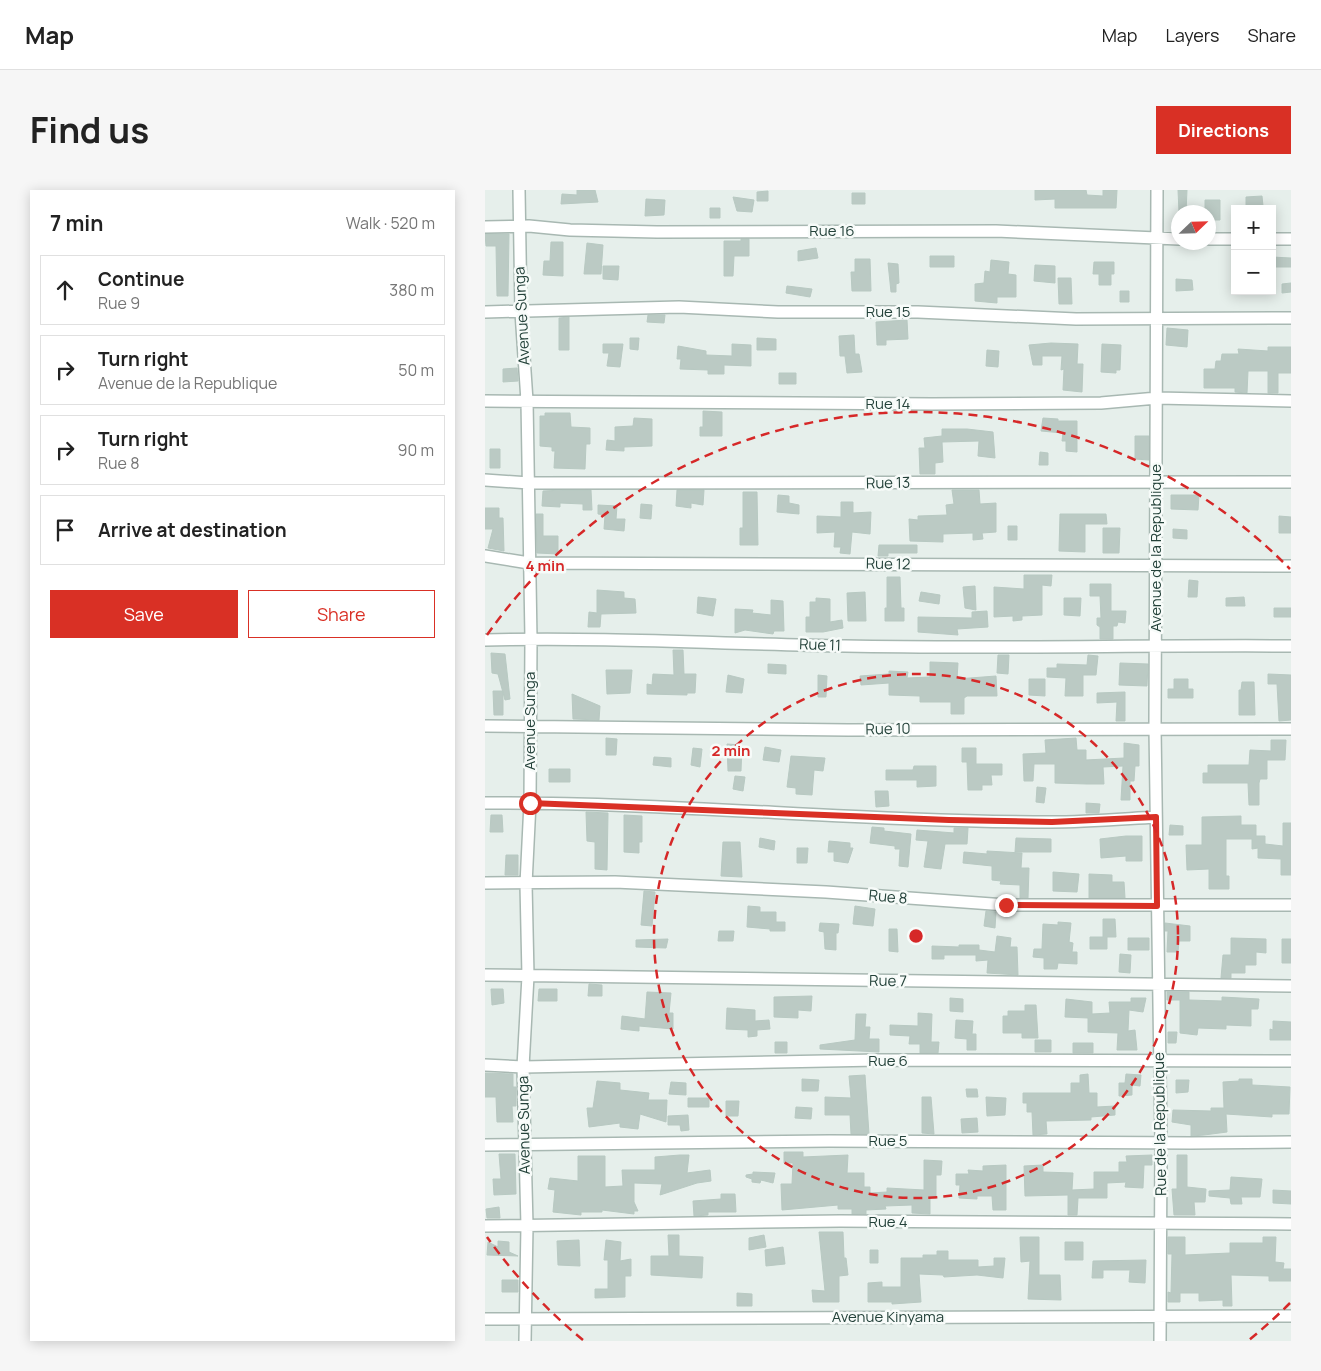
<!DOCTYPE html>
<html lang="en">
<head>
<meta charset="utf-8">
<style>
  :root { --surface:#fff; --page:#f6f6f6; --text:#222; --muted:#767676; --line:#e0e0e0; --accent:#d93025 }
  body { margin:0; font-family:Manrope,sans-serif; background:var(--page); color:var(--text) }
  .controls { position:absolute; right:15px; top:15px; display:grid; overflow:hidden; border-radius:0px; box-shadow:0 2px 12px #0003 }
  .controls button { width:45px; height:45px; display:grid; place-items:center; padding:0; border:0; border-bottom:1px solid var(--line); background:var(--surface); color:var(--text); font:25px sans-serif }
  .compass { position:absolute; left:686px; top:15px; width:45px; height:45px; border-radius:50%; background:var(--surface); box-shadow:0 2px 12px #0003; rotate:67deg }
  .stop { position:absolute; width:15px; height:15px; margin:-11px; border:4px solid #d93025; border-radius:50%; background:#fff }
  .stop.end { background:#d93025; border-color:#fff; box-shadow:0 1px 5px #0008 }
  .list { margin:0; padding:0; list-style:none }
  h2 { display:flex; justify-content:space-between; align-items:center; height:65px; margin:0; padding:0 20px; font-size:21px }
  h2 small { font-size:16px; font-weight:400; color:var(--muted) }
  .list li { display:grid; grid-template-columns:32px 1fr auto; gap:15px; align-items:center; box-sizing:border-box; height:70px; margin:0 10px 10px; padding:0 10px; border:1px solid var(--line); border-radius:0px }
  .list b { display:block; font-size:19px; white-space:nowrap }
  .list p { margin:0; font-size:16px; white-space:nowrap; color:var(--muted) }
  .list em { font-size:16px; font-style:normal; color:var(--muted) }
  .actions { display:flex; gap:10px; padding:15px 20px }
  .actions a { flex:1; padding:11px 0; border:1px solid var(--accent); border-radius:0px; text-align:center; font-size:18px; color:var(--accent) }
  .actions .main { background:var(--accent); color:#fff }
  .icon { flex:none; width:28px; height:28px; fill:none; stroke:currentColor; stroke-width:2; stroke-linecap:round; stroke-linejoin:round }
  .map { position:relative; flex:none; width:806px; height:1151px; overflow:hidden; border-radius:0px }
  header { display:flex; align-items:center; gap:30px; box-sizing:border-box; height:70px; padding:0 25px; background:var(--surface); border-bottom:1px solid var(--line) }
  header strong { font-size:24px }
  nav { display:flex; gap:28px; margin-inline-start:auto; font-size:18px }
  .intro { display:flex; align-items:center; justify-content:space-between; box-sizing:border-box; height:120px; padding:0 30px }
  h1 { margin:0; font-size:35px }
  .button { padding:12px 22px; border-radius:0px; background:var(--accent); color:#fff; font-size:18px; font-weight:700 }
  main { display:flex; gap:30px; padding:0 30px }
  aside { flex:1; background:var(--surface); border-radius:0px; box-shadow:0 2px 12px #0003 }
  .map>svg:first-child { display:block }
</style>
</head>
<body>
<header>
<strong>Map</strong>
<nav><a>Map</a><a>Layers</a><a>Share</a></nav>
</header>
<div class="intro"><h1>Find us</h1><a class="button">Directions</a></div>
<main>
<aside>
<h2>7 min<small>Walk · 520 m</small></h2>
<ul class="list">
<li><svg class="icon" aria-label="ahead" viewBox="0 0 24 24"><path d="M12 20V5M6 11l6-6 6 6"/></svg><div><b>Continue</b><p>Rue 9</p></div><em>380 m</em></li>
<li><svg class="icon" aria-label="right" viewBox="0 0 24 24"><path d="M7 20v-9h11M14 6l5 5-5 5"/></svg><div><b>Turn right</b><p>Avenue de la Republique</p></div><em>50 m</em></li>
<li><svg class="icon" aria-label="right" viewBox="0 0 24 24"><path d="M7 20v-9h11M14 6l5 5-5 5"/></svg><div><b>Turn right</b><p>Rue 8</p></div><em>90 m</em></li>
<li><svg class="icon" aria-label="arrive" viewBox="0 0 24 24"><path d="M6 21V4h12l-3 4 3 4H6"/></svg><div><b>Arrive at destination</b></div></li>
</ul>
<div class="actions"><a class="main">Save</a><a>Share</a></div>
</aside>
<div class="map">
<svg width="806" height="1151" viewBox="0 0 806 1151">
  <rect width="100%" height="100%" fill="#e6efeb"/>
  <path fill="#bbcac4" stroke="#b8c9c2" d="M92 0H110L113 12 76 14 77 4 92 5Z
    M550 0H601L602 5 618 6V0H632L631 18H570V9L550 10Z
    M693 0H702L701 22H694Z
    M283 1V11H272V2Z
    M367 3H380V14H367Z
    M777 6 778 16 761 17V7Z
    M248 7 269 10 267 22 252 21Z
    M161 9 180 10 179 25 160 26Z
    M720 10H735V30H724V22H720Z
    M225 18H235V28H225Z
    M0 44H24L23 106H12L11 56H1Z
    M256 49H264V66H249L248 86H239V51H256Z
    M66 52H78V86L58 85 59 71H65Z
    M102 53 118 55 116 84H99Z
    M331 58 333 68 313 71V61Z
    M445 66H469V77H445Z
    M787 67 806 68V77H787Z
    M370 69H385L386 101H367L366 82H370Z
    M506 70 524 72 523 84 531 85V107H512V113L490 111V94L499 93 500 81 505 82Z
    M609 72H629V84H626V95H614V84H608Z
    M403 73 413 74 414 93 411 94V102H406Z
    M550 75 570 76V93L549 91Z
    M118 76H134L133 90 118 89Z
    M573 88H586L587 114H574Z
    M691 89 707 90 708 100 691 101Z
    M806 93V102L797 103V94Z
    M302 96 327 99 325 107 301 103Z
    M635 101H644V112H635Z
    M163 125H180L179 133 162 132Z
    M84 127V160H74V128Z
    M422 130 423 149 401 150V155H392L391 132Z
    M682 138 703 140 702 157 681 155Z
    M369 145 370 164H374L377 182 362 183 360 166H355L354 146Z
    M145 148H154L153 160 145 159Z
    M272 148 291 149V160H272Z
    M566 153 593 154 592 174H598L597 202 578 200 579 179 576 180 577 166H557V175H548L544 155Z
    M118 154H138L135 177 122 176 124 163H118Z
    M247 154 266 155V176L239 175V184H223V180L195 179 196 169H192L193 156 221 161V165L247 166Z
    M617 154 636 155 635 180H631V183L616 182Z
    M783 157H806V183H793V203H783V181H763L762 203 750 202V198H719V179H730L731 171H736L737 164H754L753 159 783 161Z
    M502 160 514 161 513 177 501 176Z
    M32 178 33 191 18 192V179Z
    M294 183H311V194H294Z
    M218 221 237 222V246H215V237H218Z
    M60 223H85L86 237 105 238V254H101L100 279 69 278 70 261H67V257L55 256V226H60Z
    M149 228 167 229V256L139 257V261L121 260 122 250 130 251V237L148 236Z
    M558 228 573 229V231H592V262L581 261V251H577L578 243 556 241Z
    M457 239H482L508 242 510 268 493 266 494 251 457 252 458 272 450 273V284H435L434 258H440L439 248 457 246Z
    M650 246H664V270L650 269Z
    M5 259H15V278H5Z
    M555 262 563 263V275H554Z
    M78 300H106L107 320H98V314L75 313V317L57 316 58 301Z
    M192 300H219L218 315 206 313V318L191 316Z
    M467 300H494L495 314 511 313V342L497 343 498 349 488 350V343L458 344V352L425 351 424 329 433 330V326L462 325 461 315 469 314Z
    M258 302H272L273 355H255V338H258Z
    M293 305 304 306V313L314 315V324L292 322Z
    M686 305H714L713 320 686 319Z
    M356 312H368V323L386 322 385 344 367 342 365 364 355 363 356 357H349L350 342 332 343V326L356 327Z
    M156 314 167 315 166 329 155 328Z
    M113 315 132 316 131 329H140L139 341 119 339 120 325 113 324Z
    M0 318H14V328H18L19 361 3 358 8 339H0Z
    M51 324H58V346H73V364L52 363Z
    M575 324H621L622 334H600V362L574 361Z
    M794 326 806 327V343H794Z
    M523 336H532V350H523Z
    M618 338H635L634 363H618Z
    M688 339 702 340V349L688 348Z
    M394 355H432V363H403V366H393Z
    M539 385H567L566 396 557 395V425L537 426V430L528 431V426L509 427V397L539 399Z
    M402 387H415L416 418H419V431H400V418H402Z
    M704 390 713 391 712 407H703Z
    M605 394H626V421H641L640 433 633 432 632 436H628V449H615V437L612 435V428H616L615 406H605Z
    M490 396 491 420 480 418 478 397Z
    M112 400 139 402V408L150 409 151 423 116 424 115 437H103L104 422 112 423Z
    M380 402 381 431H363L362 403Z
    M436 402 455 405 454 414 434 411Z
    M213 407 231 409 228 426 212 423Z
    M759 407 760 416H741V408Z
    M331 408 345 409V432L357 430 358 438 338 442H321V427H325V412H331Z
    M579 408H596L595 426 579 425Z
    M286 410 298 411 299 441H289L288 444 260 440 250 443V419L268 420 267 423 286 425Z
    M789 418H806V427H789Z
    M502 421 503 437 472 439 473 445 433 442V427L487 428V422Z
    M188 460H198L199 484H211L210 503H202V505L162 504V494L167 495 168 484 189 485Z
    M6 463 20 464 25 509 20 510 13 484 7 483Z
    M513 465H524L523 484 512 483Z
    M603 465 613 466 611 485H598V506H580L581 488 562 487V478H572V474L602 475Z
    M445 472 473 473 472 489 511 486 512 506H482L479 508V524H466V512H435V506L404 505V493L376 495 375 486 404 484V481L423 482 422 488 445 487Z
    M635 473 663 474 662 496 634 495Z
    M283 474 301 475V484L283 483Z
    M121 480H147L145 503 122 504Z
    M783 484 806 485V530L794 531 792 494H783Z
    M243 485 259 489 257 503 241 502Z
    M333 485 342 486 341 507H333Z
    M544 489H560V506L544 505Z
    M689 489H703V499H708V508H683V499H689Z
    M757 492H769L770 525H754V500H756Z
    M8 501H18V525H9Z
    M640 502V531H631L632 512 612 513V503Z
    M87 504 115 516 114 530 88 529Z
    M121 548 132 549 131 565H121Z
    M591 548 592 560H601V570L639 568V553L654 555V576H650L649 591H645V610H636L638 576 618 577 619 594H602L570 593V574H549L548 591H539L538 564 561 563 560 550Z
    M786 550H801L800 570H782V589H775L774 593V615H764L763 593H718V583H723V575H764L765 560 786 561Z
    M242 554 257 555 256 581H243Z
    M280 557 296 560 294 572 278 570Z
    M208 558 217 559 215 577 206 575Z
    M477 558H491V574H517V585H506L507 595H497V600H483L482 572H477Z
    M306 566 340 568 338 581 329 580 327 605 311 604V598L302 597Z
    M169 567 186 568V577L168 575Z
    M429 576H451V596L432 597V590H401V580H428Z
    M64 579H85V592H64Z
    M250 586 260 587 258 601 248 599Z
    M552 597 561 598 559 613 551 612Z
    M390 601H403L404 616 391 617Z
    M601 613 615 614 614 623H601Z
    M101 622 123 623 122 680 110 679V652L102 651Z
    M6 625H17L18 642H5Z
    M139 625 157 626V652H154V663L139 662Z
    M756 626V635H771V646H780V654L798 656V633H806V685H796V669L773 668V658L767 659V649H741V686H744V699H724V679L702 680 701 655H717V627Z
    M685 635 698 636V645H684Z
    M387 637 399 638V641L426 644 423 677 414 676 415 659H410V656L385 653Z
    M469 638H483L482 654H460L456 679 439 677 443 651 431 650 432 640 469 643Z
    M641 646H657V671H641V666L616 668 615 649Z
    M275 648 290 651 289 660 274 657Z
    M531 648 566 649V662H530Z
    M344 651 365 653V658H368L363 673 349 671V662H343Z
    M238 652H255L257 687 236 686Z
    M312 658H323L322 673H312Z
    M502 661 537 663 536 678H544L543 708H535V695L515 694 516 691 507 690V676L478 673 479 662 502 664Z
    M21 665H33V685H20Z
    M568 682 594 684 592 702 568 701Z
    M604 684 627 685V692H639L640 708H604Z
    M159 701 170 702 167 736 156 735Z
    M263 716 275 717V722H291V732H300V741H285V739L262 737Z
    M370 716 390 719 388 736 368 734Z
    M501 721 511 722 510 738 499 736Z
    M618 729H630L631 747H622V759H605V747H618Z
    M573 732 586 733 584 752 588 753 587 762H592V774L573 773 572 779H559V768L548 767 549 759H557L558 734 573 735Z
    M335 733 354 734 353 743H351V760L340 759 339 742 334 741Z
    M680 733 705 736V751H694L693 762H682L683 741H680Z
    M404 739H412L413 762 404 761Z
    M234 741H249L248 751H233Z
    M512 746 526 748 525 757H532L533 785 502 783 503 770 491 771V765H459V769H447V756L474 757V755H494V760L510 762Z
    M643 748H664V760H643Z
    M746 748 781 749V763L771 762V775H760V783H746V788H736L738 765H746Z
    M183 749 181 758 151 757V750Z
    M797 749H806V773H797Z
    M635 764 646 765 645 783 634 782Z
    M104 794 117 795V806H103Z
    M6 799H18L19 813 7 815Z
    M54 799H72V811H53Z
    M162 802 186 803 184 823H188V839L154 836V841L136 839 137 826 160 829Z
    M682 802H704V810L737 811V807L774 809 773 819H766V836L741 835V839L713 838 712 845 695 843V810H682Z
    M327 806 326 821 313 820V828L289 827V807Z
    M465 808 478 809V822L465 821Z
    M646 808H661L658 822 644 820 643 841 650 840 652 860H632L633 843 603 842V828L580 827 581 809 607 812V824L625 823 624 812H646Z
    M540 815H551L553 848H537V843H518V826H523V821H540Z
    M242 818 270 820V831L284 830 285 839 272 840V846L263 847V840L241 839Z
    M433 823 447 824 446 852H454L453 863H435V854H424L425 846 405 845V835L433 836Z
    M371 824H381L380 837H385L384 849H394V862L335 859V855L370 850Z
    M471 830 488 831 487 844H491V860H482V849L470 848Z
    M788 831 806 832V850H785V839L788 840Z
    M683 842H692L691 853H683Z
    M550 850H566V862H550Z
    M290 852H302V863H290Z
    M588 853H608V863H588Z
    M0 883 28 884V897H31V916H27L28 932H12L11 907H0Z
    M603 884 604 903H612V917L630 916V925L606 927V930L561 931 562 944 548 945 547 922H542V913H538V903H586V893H595V885Z
    M641 884 656 885 655 896 647 895V905L634 906V893H640Z
    M380 885 384 944H366L365 925H340V907L366 908 364 886Z
    M317 889 334 890 333 901H317Z
    M754 889H767V895L805 897 804 924H787V927L741 924 742 942 719 945 706 946V935L687 932 688 920 726 921V918H739L738 892 754 891Z
    M691 890H704L703 902 691 903Z
    M112 891 135 893V900L164 903 163 910H182L181 932 155 924 153 939 135 937V933L104 937 102 918H108Z
    M186 892 201 893V905L184 904Z
    M481 899H492L493 907H482Z
    M437 907H446L449 944 437 943Z
    M501 907 521 908 520 925 502 926Z
    M203 908H224V917H203Z
    M241 911H254L253 926H241Z
    M311 917 327 918 326 929 310 928Z
    M203 925 204 940 196 941 195 935H183V926Z
    M492 928 493 942 477 943 476 929Z
    M299 962H318V967L363 965 362 983H379V997H385V1003L402 1002V998L439 1000V970L457 971 456 985H451V1008H445V1024L427 1023V1015L400 1016 401 1019 381 1020V1024H367V1019H353V1015L297 1020 296 994H307L308 973H299Z
    M14 964H30L31 1004 9 1005 8 989H16Z
    M195 965H204L202 983 225 980 226 991 212 993 175 1005 177 994 149 993V1012L153 1021H149V1024L117 1020V1022H96V1025L68 1022 70 1000 63 999 65 988 93 991V966H120V997L138 996 137 980H170V967Z
    M667 965V975H659L658 998 640 997 641 992 622 993V1008H593L592 1025H583V1005L540 1006 539 976 558 975V982L588 983 587 1000 609 999V982H634V972H642L641 966Z
    M692 965H702V997L721 999 720 1012H709L710 1025H689L687 999H692Z
    M521 975V1020H508L507 1006H492V1009L474 1008 475 995H471V984H484L483 980 498 981V976Z
    M268 982 290 983 288 993 276 990 275 993 267 992V989L261 987V985L268 984Z
    M746 987 777 989 775 1007H756L757 1014H746L745 1008 724 1006V1001L745 1000Z
    M788 1000 806 1001V1014L788 1013Z
    M236 1004H250L251 1022H223V1025L209 1026 208 1011 236 1009Z
    M14 1017 15 1028H2L1 1019Z
    M334 1042H358L359 1068H361L363 1085 354 1086V1112H328L327 1100 340 1101Z
    M183 1045H194V1066L218 1067 217 1088 166 1085V1066H184Z
    M279 1045 281 1057 264 1060V1048Z
    M535 1047H554V1085H575L576 1110 543 1109 545 1071 536 1072Z
    M683 1047H700V1065L745 1063V1053H778V1047H791L790 1072 799 1073 798 1079H806V1091H784V1086L746 1085 747 1116H738V1110L714 1111V1103H695V1112H683V1102L686 1103 687 1064H683Z
    M94 1050 95 1076 73 1075 72 1051Z
    M121 1050 136 1052 135 1071 146 1069V1086H140V1107L110 1108V1099H123V1070H119Z
    M13 1051 24 1052V1062L33 1066 2 1065 3 1052 13 1057Z
    M580 1052H598V1070H580Z
    M298 1057 300 1074 281 1076 280 1060Z
    M385 1060H393V1073H385Z
    M452 1061H463V1070H493V1077L509 1076V1068H520L518 1088 492 1085 459 1087 458 1085 434 1084 436 1112 407 1114V1112H383V1093L397 1092V1097H416V1068H438V1065H452Z
    M661 1070 660 1093 644 1092 645 1080H618V1088H607L608 1071Z
    M17 1090H33V1102H17Z
    M252 1103 267 1104V1116H252Z"/>
  <g fill="none" stroke-linecap="round" stroke-linejoin="round">
    <g stroke="#a8b8b2" stroke-width="14">
      <path id="minor" d="M34 0 36 122 42 211 46 449 45 613 41 694 43 786 38 877 42 1036 40 1151
        M672 0 670 538 676 952 675 1151
        M0 37 44 36 85 40 172 42 511 41 694 49
        M724 49H750
        M787 49H806
        M0 122 194 117 293 122H433L591 129 806 128
        M0 211 447 214 616 213 672 208 806 211
        M0 290 44 293 806 292
        M0 366 44 373 806 376
        M0 450C120 447 240 454 360 456 509 459 657 455 806 456
        M0 536 363 540 806 539
        M0 613C189 612 377 632 566 632 601 632 636 629 671 627
        M0 693 130 692 341 702 521 715H806
        M0 785 806 796
        M0 875 38 877 393 870 806 871
        M0 955 344 951 706 953 806 952
        M0 1036 355 1031 806 1034
        M0 1129 806 1126"/>
    </g>
    <use href="#minor" stroke="#fff" stroke-width="11"/>
  </g>
  <g fill="none" stroke-linecap="round" stroke-linejoin="round">
    <path stroke="#d93025" stroke-width="6" d="M45 613 464 630 567 632 671 627 672 716 521 715"/>
  </g>
  <g fill="none" stroke="#d62828" stroke-width="2.5" stroke-dasharray="9 6">
    <circle cx="431" cy="746" r="262"/>
    <path d="M805 1113A524 524 0 0 1 764 1150M98 1150A524 524 0 0 1 2 1047M2 445A524 524 0 0 1 805 379"/>
  </g>
  <g text-anchor="middle" stroke-width="5" stroke-linejoin="round" paint-order="stroke">
    <g font-size="15" fill="#24423a" stroke="#f7fbf9">
      <text x="347" y="46">Rue 16</text>
      <text x="403" y="127">Rue 15</text>
      <text transform="translate(37 126) rotate(-93)" y="5">Avenue Sunga</text>
      <text x="403" y="219">Rue 14</text>
      <text transform="translate(403 293) rotate(-1)" y="5">Rue 13</text>
      <text transform="translate(671 358) rotate(-90)" y="5">Avenue de la Republique</text>
      <text transform="translate(403 374) rotate(1)" y="5">Rue 12</text>
      <text transform="translate(335 455) rotate(2)" y="5">Rue 11</text>
      <text transform="translate(45 531) rotate(-90)" y="5">Avenue Sunga</text>
      <text transform="translate(403 539) rotate(-1)" y="5">Rue 10</text>
      <text transform="translate(403 707) rotate(5)" y="5">Rue 8</text>
      <text transform="translate(403 791) rotate(1)" y="5">Rue 7</text>
      <text x="403" y="876">Rue 6</text>
      <text transform="translate(675 934) rotate(-91)" y="5">Rue de la Republique</text>
      <text transform="translate(39 935) rotate(-91)" y="5">Avenue Sunga</text>
      <text x="403" y="956">Rue 5</text>
      <text x="403" y="1037">Rue 4</text>
      <text x="403" y="1132">Avenue Kinyama</text>
    </g>
  </g>
  <circle cx="431" cy="746" r="8" fill="#d62828" stroke="#f7fbf9" stroke-width="2.5"/>
  <g font-size="15" text-anchor="middle" font-weight="bold" fill="#d62828" stroke="#f7fbf9" stroke-width="5" stroke-linejoin="round" paint-order="stroke">
    <text x="60" y="381">4 min</text>
    <text x="246" y="566">2 min</text>
  </g>
</svg>
<div class="controls">
<button>+</button>
<button>−</button>
</div>
<svg class="compass" viewBox="-18 -18 36 36"><path d="M0-13l5 13h-10z" fill="#e53935"/><path d="M0 13l5-13h-10z" fill="#767676"/></svg>
<div class="stop" style="left:45px;top:613px"></div>
<div class="stop end" style="left:521px;top:715px"></div>
</div>
</main>
</body>
</html>
